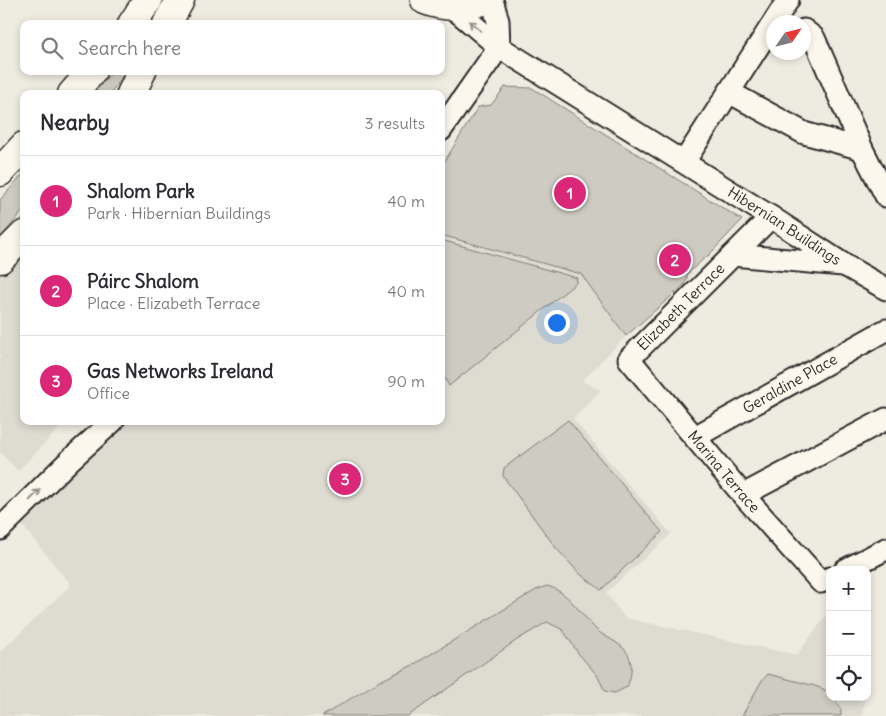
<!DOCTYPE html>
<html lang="en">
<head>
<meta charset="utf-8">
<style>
  :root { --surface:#fff; --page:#f2f2f3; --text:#2b2b33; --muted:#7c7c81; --line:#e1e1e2; --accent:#db2777 }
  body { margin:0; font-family:Delius,sans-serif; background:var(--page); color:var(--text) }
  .controls { position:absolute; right:15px; bottom:15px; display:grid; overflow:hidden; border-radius:10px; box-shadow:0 2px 8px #0003 }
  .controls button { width:45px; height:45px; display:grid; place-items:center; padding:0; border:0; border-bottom:1px solid var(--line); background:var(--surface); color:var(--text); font:25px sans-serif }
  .compass { position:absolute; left:766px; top:15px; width:45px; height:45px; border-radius:50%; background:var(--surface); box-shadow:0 2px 8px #0003; rotate:55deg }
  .you { position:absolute; left:556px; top:322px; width:18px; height:18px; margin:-12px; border:4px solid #fff; border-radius:50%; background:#1a73e8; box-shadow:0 0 0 8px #1a73e833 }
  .badge { display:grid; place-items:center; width:32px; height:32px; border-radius:50%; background:var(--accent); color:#fff; font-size:16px; font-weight:700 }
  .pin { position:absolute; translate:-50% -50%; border:2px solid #fff; box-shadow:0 1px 5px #0006 }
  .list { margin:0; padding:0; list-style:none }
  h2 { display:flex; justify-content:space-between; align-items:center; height:65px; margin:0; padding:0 20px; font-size:21px }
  h2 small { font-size:16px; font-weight:400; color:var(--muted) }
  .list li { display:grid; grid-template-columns:32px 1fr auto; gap:15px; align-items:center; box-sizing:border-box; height:90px; padding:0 20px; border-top:1px solid var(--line) }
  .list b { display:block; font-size:19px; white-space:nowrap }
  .list p { margin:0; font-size:16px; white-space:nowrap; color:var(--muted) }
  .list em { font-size:16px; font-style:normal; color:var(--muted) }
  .icon { flex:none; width:28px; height:28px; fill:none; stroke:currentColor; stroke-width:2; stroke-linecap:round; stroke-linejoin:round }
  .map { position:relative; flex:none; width:886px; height:716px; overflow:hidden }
  .search { position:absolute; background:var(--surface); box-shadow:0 2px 8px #0003; left:20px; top:20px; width:425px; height:55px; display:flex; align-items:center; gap:12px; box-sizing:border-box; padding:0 18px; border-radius:10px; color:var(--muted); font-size:19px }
  .panel { position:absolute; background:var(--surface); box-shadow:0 2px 8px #0003; left:20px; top:90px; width:425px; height:335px; border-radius:10px }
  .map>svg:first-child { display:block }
</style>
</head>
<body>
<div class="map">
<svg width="886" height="716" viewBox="0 0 886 716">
  <rect width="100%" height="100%" fill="#eeebe0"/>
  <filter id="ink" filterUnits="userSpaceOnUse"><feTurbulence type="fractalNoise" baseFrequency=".02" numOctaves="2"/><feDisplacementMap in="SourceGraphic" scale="10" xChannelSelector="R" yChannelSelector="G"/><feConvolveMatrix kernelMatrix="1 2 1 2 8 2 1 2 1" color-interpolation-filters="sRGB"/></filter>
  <g filter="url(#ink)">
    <path fill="#dedbd1" d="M24 235V421H66L18 471 0 452V259Z
      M441 235 581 274 626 336 582 381 601 390 573 419 671 534 606 593 625 618 797 655 830 610V697H865L862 716H0V652L71 585 21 524 113 433 122 421H441Z"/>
    <path fill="#cecbc2" stroke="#7c7b76" d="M113 71H116L122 77 110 94H93Z
      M505 87 532 88 742 220 708 256H707L687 274V279L684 285 626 336 581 274 441 235V167L478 107 491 105Z
      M24 173V210L0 238V200Z
      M441 240 577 278 576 283 449 386 441 370Z
      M568 420 662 532 601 590 580 574 556 548 503 476 504 468Z
      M547 586C569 591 583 618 599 632 607 638 618 642 625 650 634 661 632 675 627 687L615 693 605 691 597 675 578 653 563 630 547 622 517 640 408 716H322L378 682 413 665 536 590Z
      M768 674 815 686 830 692V697H834L841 710V716H742L761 682Z"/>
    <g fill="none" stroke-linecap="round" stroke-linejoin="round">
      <g stroke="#2b2b2b" stroke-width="25">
        <g id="street">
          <path d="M492 0 498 21 499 47"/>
          <path id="s1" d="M451 6 499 47 771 217 846 266 886 289"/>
          <path d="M804 30 814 38 862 149 886 196"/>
          <path d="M729 92 804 133 862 149"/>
          <path d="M441 130 499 47"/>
          <path d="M684 162 788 0"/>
          <path id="s2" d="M771 217 629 359 743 495 821 582 830 578"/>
          <path d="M733 255 843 265"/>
          <path id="s3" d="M695 437 886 330"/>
          <path d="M743 495 886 419"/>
          <path d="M0 529 70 460 113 421"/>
          <path d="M845 570 886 549"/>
        </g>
      </g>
      <g stroke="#2b2b2b" stroke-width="31">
        <path id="highway" d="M425 0C443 8 468 7 485 0
          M132 24 148 0
          M167 24 180 0
          M72 94 92 71
          M131 94 142 71
          M0 172 24 146
          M0 259 24 235"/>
      </g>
      <use href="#street" stroke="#fbf7ec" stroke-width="21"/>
      <use href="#highway" stroke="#fbf7ec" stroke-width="28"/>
    </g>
    <defs><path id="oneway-shaft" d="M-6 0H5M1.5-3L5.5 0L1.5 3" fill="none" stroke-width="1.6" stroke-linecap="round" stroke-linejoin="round" transform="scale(1.25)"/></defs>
    <g stroke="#93918c">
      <use href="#oneway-shaft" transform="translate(475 26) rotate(-140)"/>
      <use href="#oneway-shaft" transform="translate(35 495) rotate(-45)"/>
    </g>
  </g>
  <g text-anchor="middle" stroke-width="4.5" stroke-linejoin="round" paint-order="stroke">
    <g font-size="15" fill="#2b2b2b" stroke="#fbf7ec">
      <text dy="5" stroke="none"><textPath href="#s1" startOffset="400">Hibernian Buildings</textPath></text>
      <text transform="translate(681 307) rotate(-45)" y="5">Elizabeth Terrace</text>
      <text dy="5" stroke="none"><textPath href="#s3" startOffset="109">Geraldine Place</textPath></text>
      <text dy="5" stroke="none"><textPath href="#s2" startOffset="348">Marina Terrace</textPath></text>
    </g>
  </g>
</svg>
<div class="controls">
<button>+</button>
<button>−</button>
<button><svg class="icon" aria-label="locate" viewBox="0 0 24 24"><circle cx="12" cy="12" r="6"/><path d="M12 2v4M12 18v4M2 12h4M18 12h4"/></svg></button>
</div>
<svg class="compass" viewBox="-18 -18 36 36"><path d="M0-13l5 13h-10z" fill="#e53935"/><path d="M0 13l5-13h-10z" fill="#7c7c81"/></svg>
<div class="you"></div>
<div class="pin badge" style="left:570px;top:193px">1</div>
<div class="pin badge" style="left:675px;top:260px">2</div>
<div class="pin badge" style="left:345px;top:479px">3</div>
<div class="search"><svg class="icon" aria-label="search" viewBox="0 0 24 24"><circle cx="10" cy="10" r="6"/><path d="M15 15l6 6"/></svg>Search here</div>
<section class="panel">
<h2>Nearby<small>3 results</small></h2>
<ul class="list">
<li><span class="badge">1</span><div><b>Shalom Park</b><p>Park · Hibernian Buildings</p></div><em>40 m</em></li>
<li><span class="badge">2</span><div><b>Páirc Shalom</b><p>Place · Elizabeth Terrace</p></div><em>40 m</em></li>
<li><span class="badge">3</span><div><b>Gas Networks Ireland</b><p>Office</p></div><em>90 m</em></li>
</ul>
</section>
</div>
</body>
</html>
